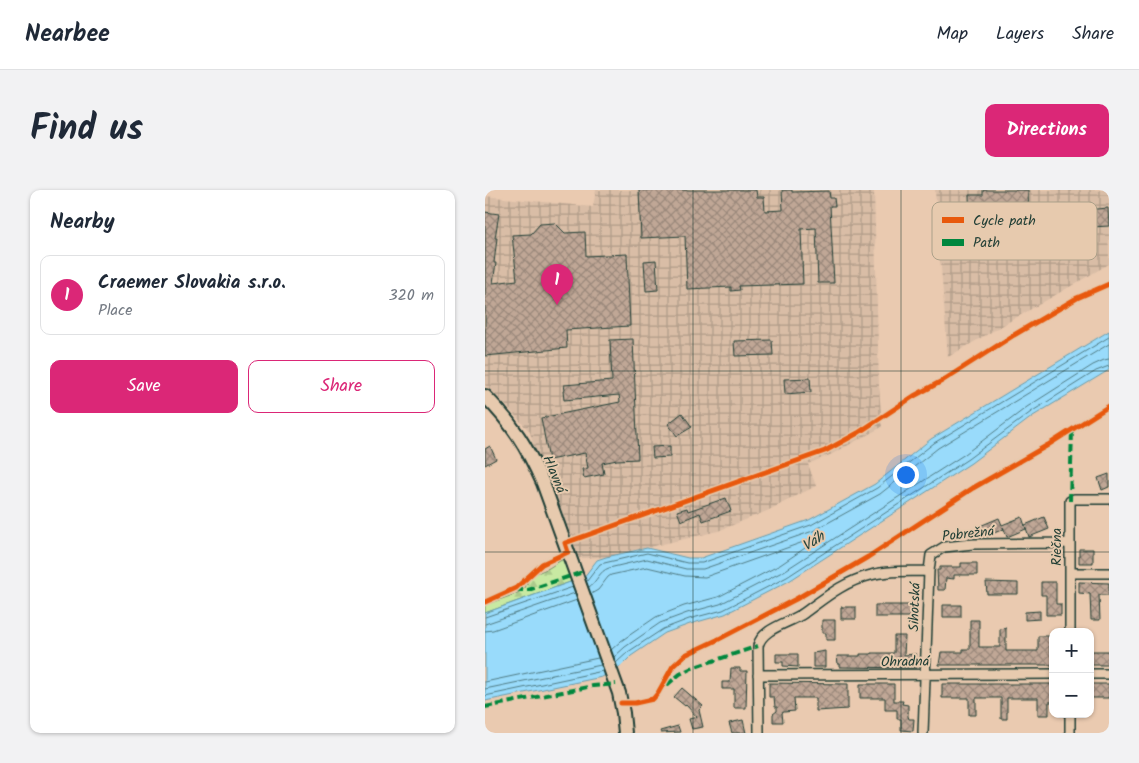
<!DOCTYPE html>
<html lang="en">
<head>
<meta charset="utf-8">
<style>
  :root { --surface:#fff; --page:#f2f2f3; --text:#1f2937; --muted:#747a83; --line:#e0e1e3; --accent:#db2777 }
  body { margin:0; font-family:Kalam,sans-serif; background:var(--page); color:var(--text) }
  .controls { position:absolute; right:15px; bottom:15px; display:grid; overflow:hidden; border-radius:10px; box-shadow:0 1px 4px #0004 }
  .controls button { width:45px; height:45px; display:grid; place-items:center; padding:0; border:0; border-bottom:1px solid var(--line); background:var(--surface); color:var(--text); font:25px sans-serif }
  .you { position:absolute; left:420px; top:284px; width:18px; height:18px; margin:-12px; border:4px solid #fff; border-radius:50%; background:#1a73e8; box-shadow:0 0 0 8px #1a73e833 }
  .badge { display:grid; place-items:center; width:32px; height:32px; border-radius:50%; background:var(--accent); color:#fff; font-size:16px; font-weight:700 }
  .pin { position:absolute; translate:-50% -41px; filter:drop-shadow(0 1px 2px #0008) }
  .pin::after { content:''; position:absolute; top:26px; width:18px; height:15px; background:inherit; clip-path:polygon(0 0,100% 0,50% 100%) }
  .list { margin:0; padding:0; list-style:none }
  h2 { display:flex; justify-content:space-between; align-items:center; height:65px; margin:0; padding:0 20px; font-size:21px }
  h2 small { font-size:16px; font-weight:400; color:var(--muted) }
  .list li { display:grid; grid-template-columns:32px 1fr auto; gap:15px; align-items:center; box-sizing:border-box; height:80px; margin:0 10px 10px; padding:0 10px; border:1px solid var(--line); border-radius:10px }
  .list b { display:block; font-size:19px; white-space:nowrap }
  .list p { margin:0; font-size:16px; white-space:nowrap; color:var(--muted) }
  .list em { font-size:16px; font-style:normal; color:var(--muted) }
  .actions { display:flex; gap:10px; padding:15px 20px }
  .actions a { flex:1; padding:11px 0; border:1px solid var(--accent); border-radius:10px; text-align:center; font-size:18px; color:var(--accent) }
  .actions .main { background:var(--accent); color:#fff }
  .map { position:relative; flex:none; width:624px; height:543px; overflow:hidden; border-radius:10px }
  header { display:flex; align-items:center; gap:30px; box-sizing:border-box; height:70px; padding:0 25px; background:var(--surface); border-bottom:1px solid var(--line) }
  header strong { font-size:24px }
  nav { display:flex; gap:28px; margin-inline-start:auto; font-size:18px }
  .intro { display:flex; align-items:center; justify-content:space-between; box-sizing:border-box; height:120px; padding:0 30px }
  h1 { margin:0; font-size:35px }
  .button { padding:12px 22px; border-radius:10px; background:var(--accent); color:#fff; font-size:18px; font-weight:700 }
  main { display:flex; gap:30px; padding:0 30px }
  aside { flex:1; background:var(--surface); border-radius:10px; box-shadow:0 1px 4px #0004 }
  .map>svg:first-child { display:block }
</style>
</head>
<body>
<header>
<strong>Nearbee</strong>
<nav><a>Map</a><a>Layers</a><a>Share</a></nav>
</header>
<div class="intro"><h1>Find us</h1><a class="button">Directions</a></div>
<main>
<aside>
<h2>Nearby<small></small></h2>
<ul class="list">
<li><span class="badge">1</span><div><b>Craemer Slovakia s.r.o.</b><p>Place</p></div><em>320 m</em></li>
</ul>
<div class="actions"><a class="main">Save</a><a>Share</a></div>
</aside>
<div class="map">
<svg width="624" height="543" viewBox="0 0 624 543">
  <defs>
    <pattern id="industrial-grid" width="8" height="8" patternUnits="userSpaceOnUse" patternTransform="scale(1.25)"><rect width="8" height="8" fill="#d9bda6"/><path d="M0 4h8M4 0v8" fill="none" stroke="#af9b88"/></pattern>
    <pattern id="forest-firs" width="22" height="20" patternUnits="userSpaceOnUse" patternTransform="scale(1.25)"><rect width="22" height="20" fill="#c8e9a2"/><path d="M5 1l3.5 6h-7zM16 11l3.5 6h-7z" fill="#abc98c"/></pattern>
    <pattern id="building-cross-hatch" width="8" height="8" patternUnits="userSpaceOnUse" patternTransform="scale(1.25)"><rect width="8" height="8" fill="#c0a796"/><path d="M0 0l8 8M0 8l8-8" fill="none" stroke="#9b897b"/></pattern>
  </defs>
  <rect width="100%" height="100%" fill="#eacab0"/>
  <filter id="ink" filterUnits="userSpaceOnUse"><feTurbulence type="fractalNoise" baseFrequency=".02" numOctaves="2"/><feDisplacementMap in="SourceGraphic" scale="10" xChannelSelector="R" yChannelSelector="G"/><feConvolveMatrix kernelMatrix="1 2 1 2 8 2 1 2 1" color-interpolation-filters="sRGB"/></filter>
  <g filter="url(#ink)">
    <path fill="url(#industrial-grid)" d="M111 0H389L394 197 397 237 347 264 323 274 331 296 282 321 233 341 148 361 124 378 121 367 78 369 45 242 17 211 0 195V6L108 17Z
      M450 0H624V74L463 167Z"/>
    <path fill="url(#forest-firs)" stroke="#74936b" d="M78 369 88 391 0 423V415L31 404 40 398 43 392 50 384 64 378Z"/>
    <path fill="#99dbfb" stroke="#689cab" d="M624 141V180L548 226 486 273 304 391 240 424 205 434 180 443 146 466 136 476 117 487 0 511V423L99 387 112 370 121 367 162 358 203 368H216L324 330 390 294 446 249Z"/>
    <g fill="none" stroke-linecap="round" stroke-linejoin="round">
      <path stroke="#507c84" stroke-width="1" d="M102 391 115 374 162 363 202 373H217L326 335 392 298 449 253 624 147
        M104 397C112 392 114 381 124 378L162 369 201 379H218L328 341 395 304 453 258 624 154
        M106 404 113 400 123 387 126 385 162 377 200 386 220 387 324 350 327 351 326 354 295 375 233 407 199 416 171 427 136 451 126 460
        M0 427 88 397
        M0 434 90 403
        M0 441 8 440 92 410
        M129 467 140 457 175 433 202 423 235 414 299 381 480 264 542 217 608 175 619 170 624 169
        M131 473 143 462 178 439 204 429 238 420 302 387 483 269 546 222 611 181 624 176
        M0 492 113 468
        M0 499 116 475
        M0 506 118 481"/>
    </g>
    <path fill="url(#building-cross-hatch)" stroke="#1f3d34" d="M154 0H271L272 7H279L280 21 298 20 297 0H307V2L344 1 345 8H349L350 16H345L349 93H333L331 38 316 39 318 94 254 96 255 100 246 101V97L202 99 200 46 156 48Z
      M498 0H543L545 64 486 67 484 5H498Z
      M623 18 624 36 590 38 589 21Z
      M0 22 14 24 10 48H12L9 73H11L8 93 32 90 27 45 46 44 55 34 70 33 80 43 100 42 101 66 142 64 145 136 81 140 82 158 0 166Z
      M171 70 173 100 161 101 159 71Z
      M148 149 153 269 132 270 117 273 119 284 99 288 97 279 103 278 100 263 64 270 56 228 135 212 134 205 79 210 78 201 80 200 79 195 127 191 125 150Z
      M287 150 288 165 250 166 249 151Z
      M325 188 326 202 300 204 299 189Z
      M197 223 207 237 192 246 183 234Z
      M5 256 11 269 0 275V259Z
      M185 256V267L168 268 167 257Z
      M624 284V297L617 300 613 288Z
      M241 308 246 321 218 331 215 323 196 331 192 321 202 318 203 321Z
      M537 327 541 339 522 347 518 337 519 339 499 347 495 336 514 328 517 335Z
      M559 327 564 339 544 347 540 335Z
      M594 359H608V373H594Z
      M476 373H492V385H469V389L461 388 460 400H453L452 380H455V377H476Z
      M501 392 533 393V404H502Z
      M556 392H571V414H576V425H561V405H556Z
      M594 392 624 393V405H614L615 430H606L605 404 594 403Z
      M390 415H431V427H390Z
      M458 415H476V427H458Z
      M356 417H371V429H356Z
      M555 421V429L540 430V422Z
      M337 430H350V450H341V443H337Z
      M485 430H494V457H515V439L521 438V461H553V446H565V462H568V475H454L456 462H478V459H485Z
      M409 446H420L419 465 431 464V478L355 477V474H353L352 466H375V464H386V463H409Z
      M340 461V477H328V463Z
      M605 461H624V475H605Z
      M291 464H313V477L298 476V472H291Z
      M246 478H255V481H262L261 518H249V499H237V492H245Z
      M284 493 363 494V519L331 521V508H309L310 521 299 522 297 523 298 532H288V524L292 521V517H290L289 507H284Z
      M375 494H409V511H418L417 514 423 515V526L424 529H429L428 541 416 540V529H412V520H400V508H375Z
      M457 494H568V512H564V525H553V508H522V529H516V508H491V525H484V508H457Z
      M605 494H624V508H605Z
      M197 498 218 516 214 520 218 537 207 539 204 529 212 527 201 515 200 516 189 507Z
      M258 530 261 543H247L244 533Z
      M193 536 195 542 176 543 175 541Z"/>
    <g fill="none" stroke-linecap="round" stroke-linejoin="round">
      <g stroke="#1f3d34" stroke-width="12">
        <path id="street" d="M585 383H624
          M585 442V311L589 309H624
          M605 484H624
          M273 485 568 484
          M274 543 273 456C277 438 305 433 319 423 341 407 358 392 386 385 404 380 425 382 444 381
          M438 543 444 381 446 365 459 357 488 354 585 353
          M585 543V524"/>
      </g>
      <g stroke="#1f3d34" stroke-width="16">
        <path id="secondary" d="M0 206C28 234 42 257 58 293L134 503 138 523 140 543"/>
      </g>
      <use href="#street" stroke="#e7caae" stroke-width="9"/>
      <use href="#secondary" stroke="#e7caae" stroke-width="12"/>
      <path stroke="#00873e" stroke-width="4" stroke-dasharray="8 4" stroke-linecap="butt" d="M585 311 587 240
        M30 400H43L95 383 96 386
        M182 495 195 484 207 478 273 456
        M0 517 108 496 131 494"/>
      <g stroke="#e7caae" stroke-width="8">
        <path id="cycleway" d="M0 412 31 398 57 374 83 362 80 353 340 261 373 243 429 206 457 191 529 145 592 108 624 94
          M136 513H150L168 509 173 503 188 476 200 465 232 450 311 409 383 367 488 298 563 255 624 216"/>
      </g>
      <use href="#cycleway" stroke="#e8590c" stroke-width="5"/>
    </g>
  </g>
  <path fill="none" stroke="#1f3d34" stroke-width="1" stroke-opacity="0.55" d="M208 0V543M416 0V543M0 181H624M0 362H624"/>
  <g text-anchor="middle" stroke-width="4" stroke-linejoin="round" paint-order="stroke">
    <g font-size="14" fill="#1f3d34" stroke="#e7caae">
      <text transform="translate(70 284) rotate(67)" y="5">Hlavná</text>
      <text transform="translate(483 343) rotate(-6)" y="5">Pobrežná</text>
      <text transform="translate(571 357) rotate(-90)" y="5">Riečna</text>
      <text transform="translate(429 417) rotate(-88)" y="5">Sihotská</text>
      <text transform="translate(420 471) rotate(-1)" y="5">Ohradná</text>
    </g>
    <g font-size="15" font-style="italic" fill="#25453e" stroke="#e7caae">
      <text transform="translate(328 351) rotate(-33)" y="5">Váh</text>
    </g>
  </g>
  <rect x="447" y="12" width="165" height="58" rx="8" fill="#e7caae" stroke="#aba089" stroke-width="1"/>
  <rect x="457" y="27" width="22" height="6" fill="#e8590c"/>
  <rect x="457" y="49" width="22" height="7" fill="#00873e"/>
  <g font-size="14" fill="#1f3d34">
    <text x="488" y="35">Cycle path</text>
    <text x="488" y="57">Path</text>
  </g>
</svg>
<div class="controls">
<button>+</button>
<button>−</button>
</div>
<div class="you"></div>
<div class="pin badge" style="left:72px;top:115px">1</div>
</div>
</main>
</body>
</html>
